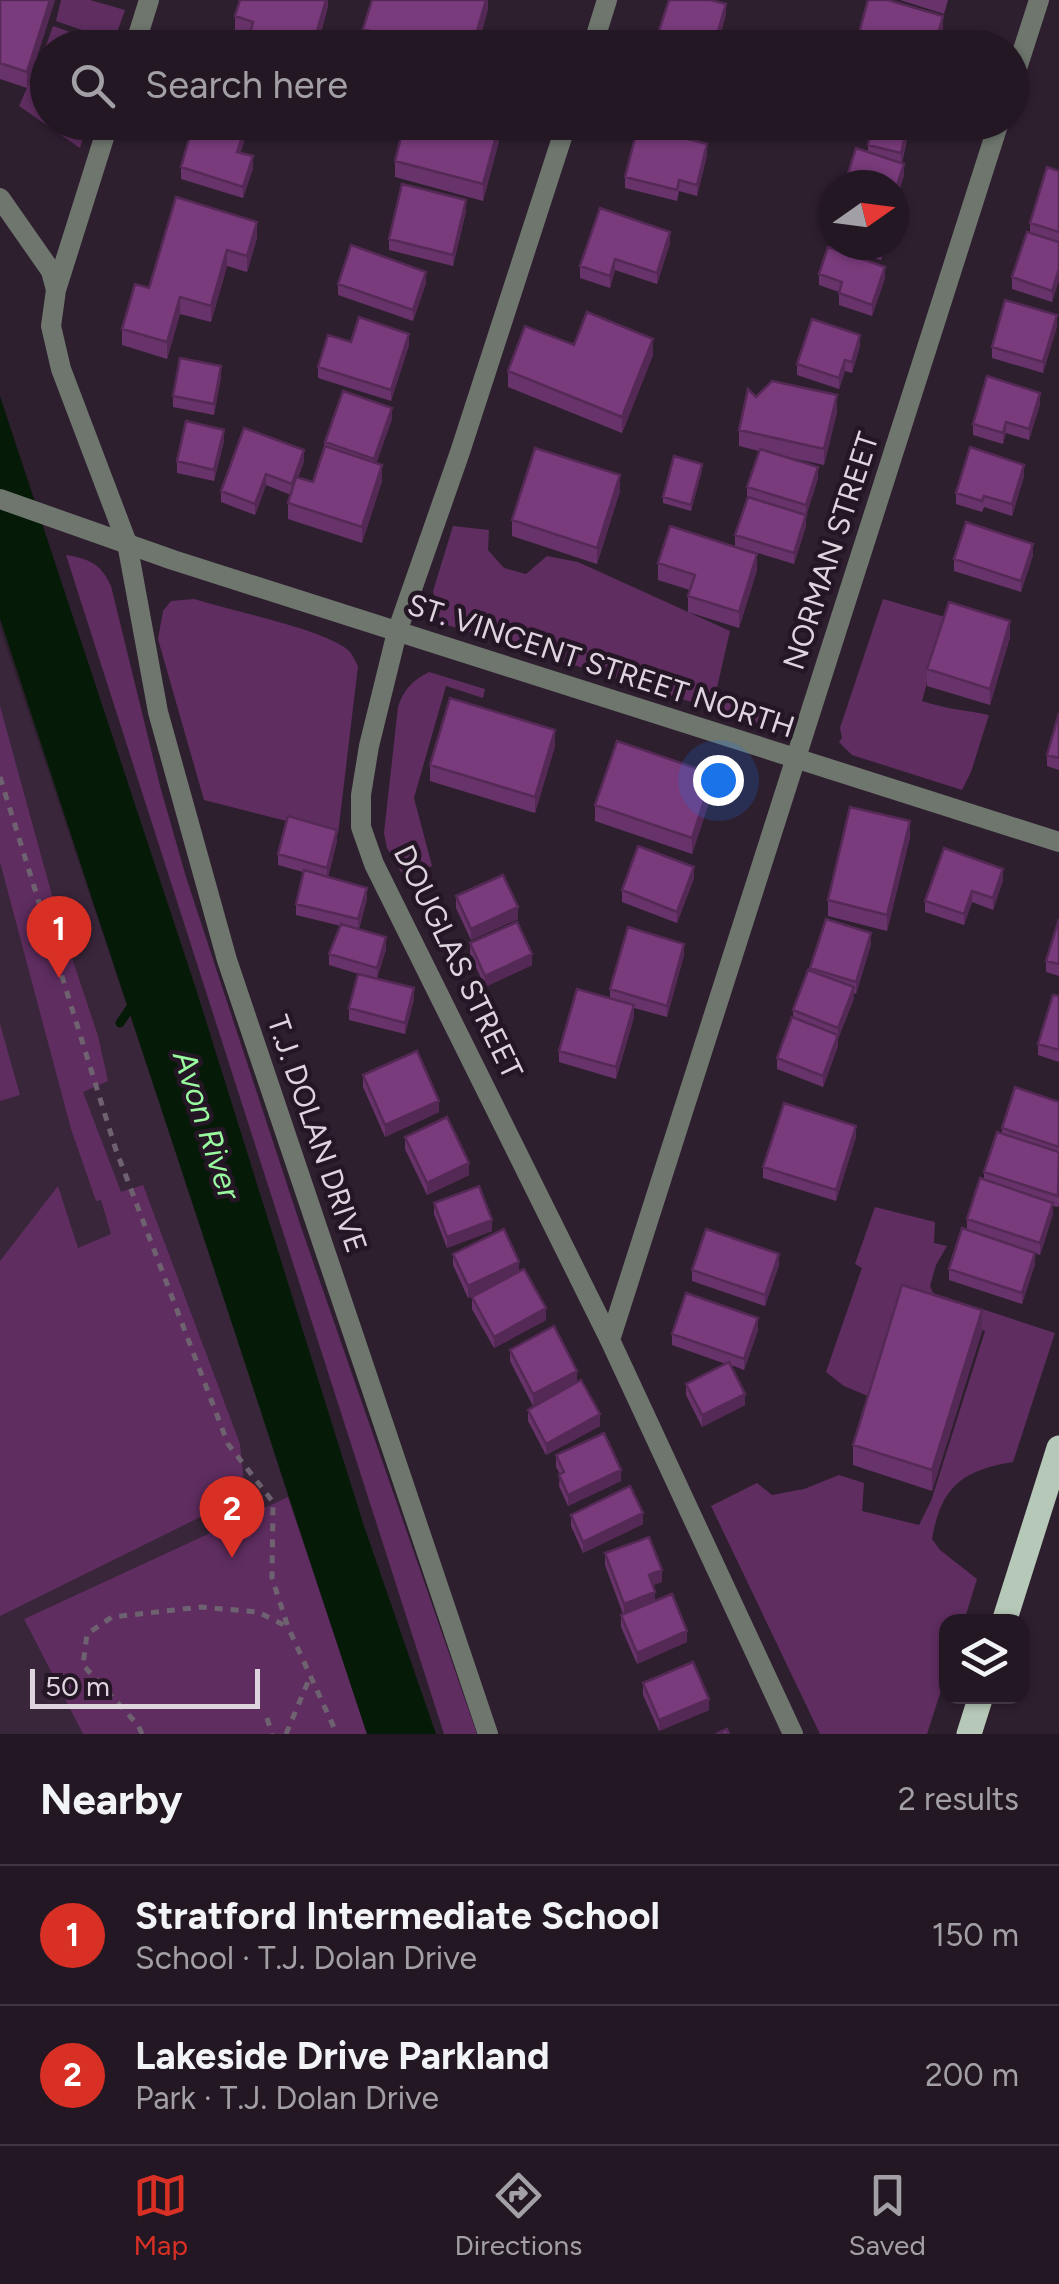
<!DOCTYPE html>
<html lang="en">
<head>
<meta charset="utf-8">
<style>
  :root { --surface:#221723; --page:#2a202b; --text:#f1f3f6; --muted:#a29fa6; --line:#3f3641; --accent:#d93025 }
  body { margin:0; font-family:Figtree,sans-serif; background:var(--page); color:var(--text) }
  .controls { position:absolute; right:30px; bottom:30px; display:grid; overflow:hidden; border-radius:20px; box-shadow:0 2px 8px #0004 }
  .controls button { width:90px; height:90px; display:grid; place-items:center; padding:0; border:0; border-bottom:2px solid var(--line); background:var(--surface); color:var(--text); font:50px sans-serif }
  .compass { position:absolute; left:819px; top:170px; width:90px; height:90px; border-radius:50%; background:var(--surface); box-shadow:0 2px 8px #0004; rotate:76deg }
  .scale { position:absolute; left:30px; bottom:25px; width:230px; box-sizing:border-box; padding-left:10px; border:5px solid #ded4de; border-top:0; font-size:28px; line-height:35px; white-space:nowrap; color:#ded4de; -webkit-text-stroke:8px #241625; paint-order:stroke }
  .you { position:absolute; left:718px; top:780px; width:35px; height:35px; margin:-25px; border:8px solid #fff; border-radius:50%; background:#1a73e8; box-shadow:0 0 0 15px #1a73e833 }
  .badge { display:grid; place-items:center; width:65px; height:65px; border-radius:50%; background:var(--accent); color:#fff; font-size:32px; font-weight:700 }
  .pin { position:absolute; translate:-50% -82px; filter:drop-shadow(0 2px 5px #0008) }
  .pin::after { content:''; position:absolute; top:52px; width:35px; height:30px; background:inherit; clip-path:polygon(0 0,100% 0,50% 100%) }
  .list { margin:0; padding:0; list-style:none }
  h2 { display:flex; justify-content:space-between; align-items:center; height:130px; margin:0; padding:0 40px; font-size:42px }
  h2 small { font-size:32px; font-weight:400; color:var(--muted) }
  .list li { display:grid; grid-template-columns:65px 1fr auto; gap:30px; align-items:center; box-sizing:border-box; height:140px; padding:0 40px; border-top:2px solid var(--line) }
  .list b { display:block; font-size:38px; white-space:nowrap }
  .list p { margin:0; font-size:32px; white-space:nowrap; color:var(--muted) }
  .list em { font-size:32px; font-style:normal; color:var(--muted) }
  .icon { flex:none; width:55px; height:55px; fill:none; stroke:currentColor; stroke-width:2; stroke-linecap:round; stroke-linejoin:round }
  .map { position:relative; flex:none; width:1059px; height:1734px; overflow:hidden }
  .search { position:absolute; background:var(--surface); box-shadow:0 2px 8px #0004; left:30px; right:30px; top:30px; height:110px; display:flex; align-items:center; gap:25px; box-sizing:border-box; padding:0 35px; border-radius:55px; color:var(--muted); font-size:38px }
  .sheet { height:410px; background:var(--surface) }
  nav { display:flex; justify-content:space-around; align-items:center; box-sizing:border-box; height:140px; border-top:2px solid var(--line); background:var(--surface); font-size:28px; color:var(--muted) }
  nav a { display:grid; justify-items:center; gap:5px }
  nav .on { color:var(--accent) }
  .map>svg:first-child { display:block }
</style>
</head>
<body>
<div class="map">
<svg width="1059" height="1734" viewBox="0 0 1059 1734">
  <rect width="100%" height="100%" fill="#2e1f2f"/>
  <path fill="#3a263b" d="M0 628 235 1328 288 1497 24 1619 83 1734H0Z"/>
  <path fill="#5f2d60" d="M61 0H90L125 10 114 41 56 21Z
    M53 26 112 47 48 48 47 59 42 57Z
    M37 65 47 68 48 122 87 123 80 148 19 106Z
    M453 526 489 530 488 550 504 568 526 574 547 556 578 562 730 631 716 692 772 712 767 726 441 623 433 591Z
    M66 555C90 559 101 564 111 586L160 786 186 877 301 1227 477 1734H444Z
    M194 599C232 611 314 627 344 647 352 652 354 659 358 666L338 834 204 800 158 639 163 611 171 601Z
    M883 599 945 617 922 701C946 709 965 710 989 715L971 772 962 790 852 755 839 742 842 738 840 728Z
    M429 672 485 689 483 698 446 686 414 798 432 866 404 877 387 848 384 833 398 707C404 689 412 681 429 672Z
    M0 706 56 910 98 1036 108 1081 83 1092 121 1192 143 1185 240 1444 245 1495 0 1616V1261L58 1186 78 1248 111 1234 101 1200 96 1201 71 1129 0 862Z
    M0 1024 20 1095 0 1101Z
    M875 1207 935 1222 934 1243 947 1246 936 1265 930 1286 933 1293 1055 1333 1013 1462C962 1470 941 1487 932 1539L940 1550 977 1579 964 1621 946 1622V1675L927 1734H820L711 1506 757 1483 772 1495 804 1489 839 1475 864 1483 862 1511 919 1525 931 1501 985 1331 903 1301 868 1396 844 1386 826 1372 862 1268 855 1264Z
    M288 1497 367 1734H83L24 1619Z"/>
  <path fill="#051b07" d="M0 396 196 989 364 1526 436 1734H367L0 619Z"/>
  <g fill="none" stroke-linecap="round" stroke-linejoin="round">
    <path stroke="#051b07" stroke-width="9" d="M120 1023 135 1001"/>
    <path stroke="#6f6270" stroke-width="5" stroke-dasharray="8 8" stroke-linecap="butt" d="M0 777 116 1150 228 1444 273 1502 272 1578 288 1627 337 1734
      M267 1718 272 1734
      M142 1734 138 1725 83 1665 87 1634 112 1617 201 1607 258 1612 288 1627
      M286 1734 310 1677"/>
    <path stroke="#6e766e" stroke-width="20" d="M134 48 149 0
      M592 48 607 0
      M1012 84 1039 0
      M109 122 56 290 51 326 61 369 127 543 158 712 227 960 488 1734
      M567 122 460 452 397 632 369 746 361 795V827L374 864 610 1340 793 1734
      M0 198 51 271 56 290
      M610 1340 999 122"/>
    <path stroke="#6e766e" stroke-width="20" d="M0 499 173 560 1059 842"/>
    <path stroke="#b6c8b7" stroke-width="25" d="M1004 1622 1059 1448
      M969 1734 981 1696"/>
  </g>
  <path fill="#68336a" d="M0 0H55L27 88 0 79Z
    M328 0V6L317 48H248L249 37 235 33V16Z
    M488 0V9L477 48H369L363 45V29Z
    M900 0H948L944 14Z
    M225 122H265L263 132Z
    M672 122H714L708 137Z
    M873 122H911L902 163 904 175 894 207V185H845L868 152V145Z
    M499 141 483 201 395 177V161Z
    M244 142 240 153 253 168 243 198 181 179V167Z
    M707 155 697 196 679 191 677 201 625 188V177Z
    M1059 171V280L1052 302 1012 289V277L1030 233V223Z
    M176 197 257 238 247 272 227 266 211 322 180 314 167 359 122 345V329L149 288Z
    M466 211 453 266 389 250V239Z
    M670 243 657 284 615 270 610 288 580 278V266Z
    M836 245H885L881 260Z
    M819 274 885 278 872 316 839 305V292L819 285Z
    M426 283 413 321 338 295V284Z
    M1057 326 1043 373 992 358V347Z
    M351 342 409 345 391 401 318 378V367Z
    M574 345 653 355 622 433 508 387V371Z
    M860 346 852 373 845 371 839 389 797 375V364Z
    M221 377 214 415 173 407V396Z
    M756 397 837 412 824 465 783 456 818 478 806 516V526L794 564 735 546V535L747 498V487L759 451 739 446V430Z
    M1040 404 1029 440 1006 433 1003 444 973 435V424Z
    M392 419 376 463 382 481 362 543 288 519V503L291 495 266 485 255 515 221 502V491L304 461 298 478 313 482 325 442Z
    M224 441 214 481 177 473V461Z
    M702 470 691 511 663 503V497Z
    M1024 476 1012 516 984 507 982 512 956 504V493Z
    M620 491 597 564 512 536V520Z
    M1033 555 1021 592 954 571V559Z
    M658 563 757 570 739 628 688 612V596L690 590 658 580Z
    M1010 637 990 705 927 686V669Z
    M1059 713V770L1047 766V755Z
    M555 746 535 813 430 781V765Z
    M713 790 692 854 595 821V805Z
    M910 837 887 931 828 916V900Z
    M337 841 328 877 367 899 359 929 386 949 377 978 414 999 405 1034 349 1020V1008L362 975 329 965V954L341 926 296 915V904L303 872 278 865V854Z
    M694 878 677 923 622 902V890Z
    M1003 880 993 910 972 902 964 925 925 912V901Z
    M456 896 518 919 471 940 456 908Z
    M1059 919V976L1046 972V961Z
    M470 943 532 965 485 987 470 954Z
    M871 944 856 994 854 993V998L838 1039V1046L823 1087 777 1069V1058L793 1017V1010L810 968Z
    M684 955 667 1017 634 1008V1017L616 1079 559 1062V1051L610 999V989Z
    M1059 996V1062L1038 1055V1044Z
    M363 1075 439 1112 385 1137 363 1087Z
    M1059 1102V1205L1058 1207 1053 1206V1214L1040 1255 1035 1253V1264L1022 1304 949 1280V1269L967 1230V1219L984 1180V1172L1002 1133V1128Z
    M405 1137 469 1175 427 1195 405 1149Z
    M856 1137 836 1201 763 1178V1167Z
    M434 1203 492 1231 447 1248 434 1214Z
    M453 1254 519 1271 546 1320 494 1348 472 1309V1297L499 1283 468 1298 453 1265Z
    M779 1265 765 1306 692 1281V1270Z
    M554 1326 533 1406 510 1361V1350Z
    M758 1330 744 1370 731 1365 745 1405 702 1427 686 1395V1384L726 1364 672 1345V1334Z
    M982 1331 932 1491 853 1465V1445Z
    M528 1410 600 1426 546 1455 528 1421Z
    M556 1455 621 1481 568 1506 559 1486 560 1474 556 1467Z
    M571 1515 643 1524 583 1553 571 1526Z
    M605 1553 662 1582 652 1585 655 1601 687 1642 637 1664 621 1627V1615L623 1614 605 1565Z
    M643 1683 709 1710 659 1731 643 1695Z"/>
  <path fill="#552956" d="M50 0H55L27 88V72Z
    M326 0H328V6L317 48H312Z
    M486 0H488V9L477 48H472Z
    M726 4V15L717 48H713Z
    M943 16V33L939 48H934Z
    M710 122H714L708 137V126Z
    M909 122H911L901 164V153Z
    M499 125V141L483 201V184Z
    M244 131V142L237 163V152Z
    M707 144V155L697 196V185Z
    M253 156V168L243 198V187Z
    M904 164V175L894 207V195Z
    M466 200V211L453 266V255Z
    M257 222V238L247 272V256Z
    M670 232V243L657 284V273Z
    M227 250V266L211 322V306Z
    M615 259V270L610 288V276Z
    M885 267V278L872 316V305Z
    M1059 269V280L1052 302V291Z
    M426 272V283L413 321V310Z
    M180 297V314L167 359V342Z
    M1057 315V326L1043 373V362Z
    M409 334V345L391 401V390Z
    M860 335V346L852 373V362Z
    M653 339V355L622 433V417Z
    M845 360V371L839 389V378Z
    M221 366V377L214 415V404Z
    M1040 393V404L1029 440V429Z
    M837 395V412L824 465V449Z
    M392 408V419L374 470V459Z
    M1006 422V433L1003 444V433Z
    M224 430V441L214 481V470Z
    M304 450V461L292 495V484Z
    M702 464V470L691 511V505Z
    M382 465V481L362 543V527Z
    M1024 465V476L1012 516V504Z
    M818 467V478L806 516V505Z
    M266 474V485L255 515V504Z
    M620 475V491L597 564V548Z
    M806 515V526L794 564V553Z
    M1033 544V555L1021 592V581Z
    M757 554V570L739 628V612Z
    M1010 621V637L990 705V689Z
    M555 730V746L535 813V797Z
    M713 774V790L692 854V838Z
    M910 821V837L887 931V915Z
    M337 830V841L327 879V868Z
    M694 867V878L677 923V912Z
    M1003 869V880L993 910V898Z
    M367 888V899L358 930V919Z
    M972 891V902L964 925V914Z
    M518 907V919L471 940V929Z
    M871 933V944L856 994V982Z
    M386 937V949L377 979V968Z
    M684 944V955L667 1017V1006Z
    M532 954V965L485 987V976Z
    M854 987V998L838 1039V1028Z
    M414 988V999L405 1034V1023Z
    M634 1005V1017L616 1079V1067Z
    M838 1035V1046L823 1087V1076Z
    M439 1101V1112L385 1137V1125Z
    M856 1126V1137L836 1201V1190Z
    M469 1163V1175L427 1195V1183Z
    M1053 1203V1214L1040 1255V1243Z
    M492 1220V1231L447 1248V1237Z
    M1035 1253V1264L1022 1304V1293Z
    M779 1254V1265L765 1306V1295Z
    M519 1262V1273L468 1298V1286Z
    M546 1308V1320L494 1348V1337Z
    M982 1310V1331L932 1491V1470Z
    M758 1318V1330L744 1370V1359Z
    M577 1371V1382L533 1406V1394Z
    M745 1394V1405L702 1427V1415Z
    M600 1414V1426L546 1455V1444Z
    M621 1470V1481L568 1506V1495Z
    M643 1513V1524L583 1553V1542Z
    M662 1570V1582L649 1587V1575Z
    M655 1592V1604L624 1615V1604Z
    M687 1631V1642L637 1664V1653Z
    M709 1699V1710L659 1731V1720Z"/>
  <path fill="#793b7b" stroke="#552956" stroke-width="2.5" d="M0 0H50L27 72 0 63Z
    M240 0H326L312 48H274L248 40 253 22 235 16Z
    M372 0H486L472 48H423L363 29Z
    M669 0H711L726 4 713 48H671L655 43Z
    M868 0H888L943 16 934 48H855Z
    M194 122H216L244 131 237 152 253 156 243 187 181 167Z
    M405 122H489L499 125 483 184 395 161Z
    M873 122H909L901 153 868 145Z
    M638 126 707 144 697 185 679 180 677 190 625 177Z
    M856 148 904 164 894 195V185H850L845 183Z
    M1047 167 1059 171V232L1030 223Z
    M402 184 466 200 453 255 389 239Z
    M176 197 257 222 247 256 227 250 211 306 180 297 167 342 122 329 135 284 149 288Z
    M600 208 670 232 657 273 615 259 610 276 580 266Z
    M1027 232 1059 242V269L1052 291 1012 277Z
    M351 245 426 272 413 310 338 284Z
    M828 247 885 267 872 305 839 293 842 282 819 274Z
    M1005 300 1057 315 1043 362 992 347Z
    M587 312 653 339 622 417 508 371 525 326 574 345Z
    M359 317 409 334 391 390 318 367 328 335 351 342Z
    M812 319 860 335 852 362 845 360 839 378 797 364Z
    M180 358 221 366 214 404 173 396Z
    M987 376 1040 393 1029 429 1006 422 1003 433 973 424Z
    M772 381 837 395 824 449 739 430 748 389 756 397Z
    M343 391 392 408 374 459 325 442Z
    M186 421 224 430 214 470 177 461Z
    M244 428 304 450 292 484 266 474 255 504 221 491Z
    M325 446 382 465 362 527 288 503 296 477 313 482Z
    M970 447 1024 465 1012 504 984 496 982 501 956 493Z
    M535 448 620 475 597 548 512 520Z
    M760 449 818 467 806 505 747 487Z
    M674 456 702 464 691 505 663 497Z
    M748 497 806 515 794 553 735 535Z
    M966 522 1033 544 1021 581 954 559Z
    M670 526 757 554 739 612 688 596 695 575 658 563Z
    M949 602 1010 621 990 689 927 669Z
    M450 698 555 730 535 797 430 765Z
    M1059 713V758L1047 755Z
    M617 741 713 774 692 838 595 805Z
    M850 807 910 821 887 915 828 900Z
    M288 816 337 830 327 868 278 854Z
    M638 846 694 867 677 912 622 890Z
    M944 848 1003 869 993 898 972 891 964 914 925 901Z
    M304 870 367 888 358 919 296 904Z
    M503 875 518 907 471 929 456 896Z
    M826 919 871 933 856 982 810 968Z
    M1059 919V964L1046 961Z
    M517 922 532 954 485 976 470 943Z
    M341 924 386 937 377 968 329 954Z
    M628 927 684 944 667 1006 610 989Z
    M808 970 854 987 838 1028 793 1010Z
    M358 974 414 988 405 1023 349 1008Z
    M577 989 634 1005 616 1067 559 1051Z
    M1053 995 1059 996V1050L1038 1044Z
    M792 1017 838 1035 823 1076 777 1058Z
    M417 1051 439 1101 385 1125 363 1075Z
    M1015 1087 1059 1102V1147L1002 1128Z
    M784 1103 856 1126 836 1190 763 1167Z
    M447 1117 469 1163 427 1183 405 1137Z
    M997 1132 1059 1152 1058 1196 984 1172Z
    M980 1178 1053 1203 1040 1243 967 1219Z
    M479 1186 492 1220 447 1237 434 1203Z
    M962 1228 1035 1253 1022 1293 949 1269Z
    M504 1229 519 1262 468 1286 453 1254Z
    M706 1229 779 1254 765 1295 692 1270Z
    M524 1269 546 1308 494 1337 472 1297Z
    M902 1285 982 1310 932 1470 853 1445Z
    M686 1293 758 1318 744 1359 672 1334Z
    M554 1326 577 1371 533 1394 510 1350Z
    M729 1362 745 1394 702 1415 686 1384Z
    M581 1380 600 1414 546 1444 528 1410Z
    M604 1433 621 1470 568 1495 559 1475 564 1472 556 1455Z
    M630 1486 643 1513 583 1542 571 1515Z
    M649 1537 662 1570 649 1575 655 1592 624 1604 605 1553Z
    M672 1594 687 1631 637 1653 621 1615Z
    M693 1662 709 1699 659 1720 643 1683Z
    M727 1729 729 1734H716Z"/>
  <g text-anchor="middle" stroke-width="9" stroke-linejoin="round" paint-order="stroke">
    <g font-size="30" fill="#ded4de" stroke="#241625">
      <text transform="translate(831 551) rotate(-72)" y="10">NORMAN STREET</text>
      <text transform="translate(601 666) rotate(18)" y="10">ST. VINCENT STREET NORTH</text>
      <text transform="translate(458 962) rotate(64)" y="10">DOUGLAS STREET</text>
      <text transform="translate(317 1134) rotate(71)" y="10">T.J. DOLAN DRIVE</text>
    </g>
    <g font-size="32" font-style="italic" fill="#99f99e" stroke="#241625">
      <text transform="translate(207 1125) rotate(72)" y="11">Avon River</text>
    </g>
  </g>
</svg>
<div class="controls">
<button><svg class="icon" aria-label="layers" viewBox="0 0 24 24"><path d="M12 4l9 5-9 5-9-5zM3 14l9 5 9-5"/></svg></button>
</div>
<svg class="compass" viewBox="-18 -18 36 36"><path d="M0-13l5 13h-10z" fill="#e53935"/><path d="M0 13l5-13h-10z" fill="#a29fa6"/></svg>
<div class="scale">50 m</div>
<div class="you"></div>
<div class="pin badge" style="left:59px;top:978px">1</div>
<div class="pin badge" style="left:232px;top:1558px">2</div>
<div class="search"><svg class="icon" aria-label="search" viewBox="0 0 24 24"><circle cx="10" cy="10" r="6"/><path d="M15 15l6 6"/></svg>Search here</div>
</div>
<section class="sheet">
<h2>Nearby<small>2 results</small></h2>
<ul class="list">
<li><span class="badge">1</span><div><b>Stratford Intermediate School</b><p>School · T.J. Dolan Drive</p></div><em>150 m</em></li>
<li><span class="badge">2</span><div><b>Lakeside Drive Parkland</b><p>Park · T.J. Dolan Drive</p></div><em>200 m</em></li>
</ul>
</section>
<nav>
<a class="on"><svg class="icon" aria-label="map" viewBox="0 0 24 24"><path d="M3 6l6-2 6 2 6-2v14l-6 2-6-2-6 2zM9 4v14M15 6v14"/></svg>Map</a>
<a><svg class="icon" aria-label="directions" viewBox="0 0 24 24"><path d="M12 3l9 9-9 9-9-9zM9 14v-3h6M13 9l2 2-2 2"/></svg>Directions</a>
<a><svg class="icon" aria-label="saved" viewBox="0 0 24 24"><path d="M7 4h10v16l-5-4-5 4z"/></svg>Saved</a>
</nav>
</body>
</html>
